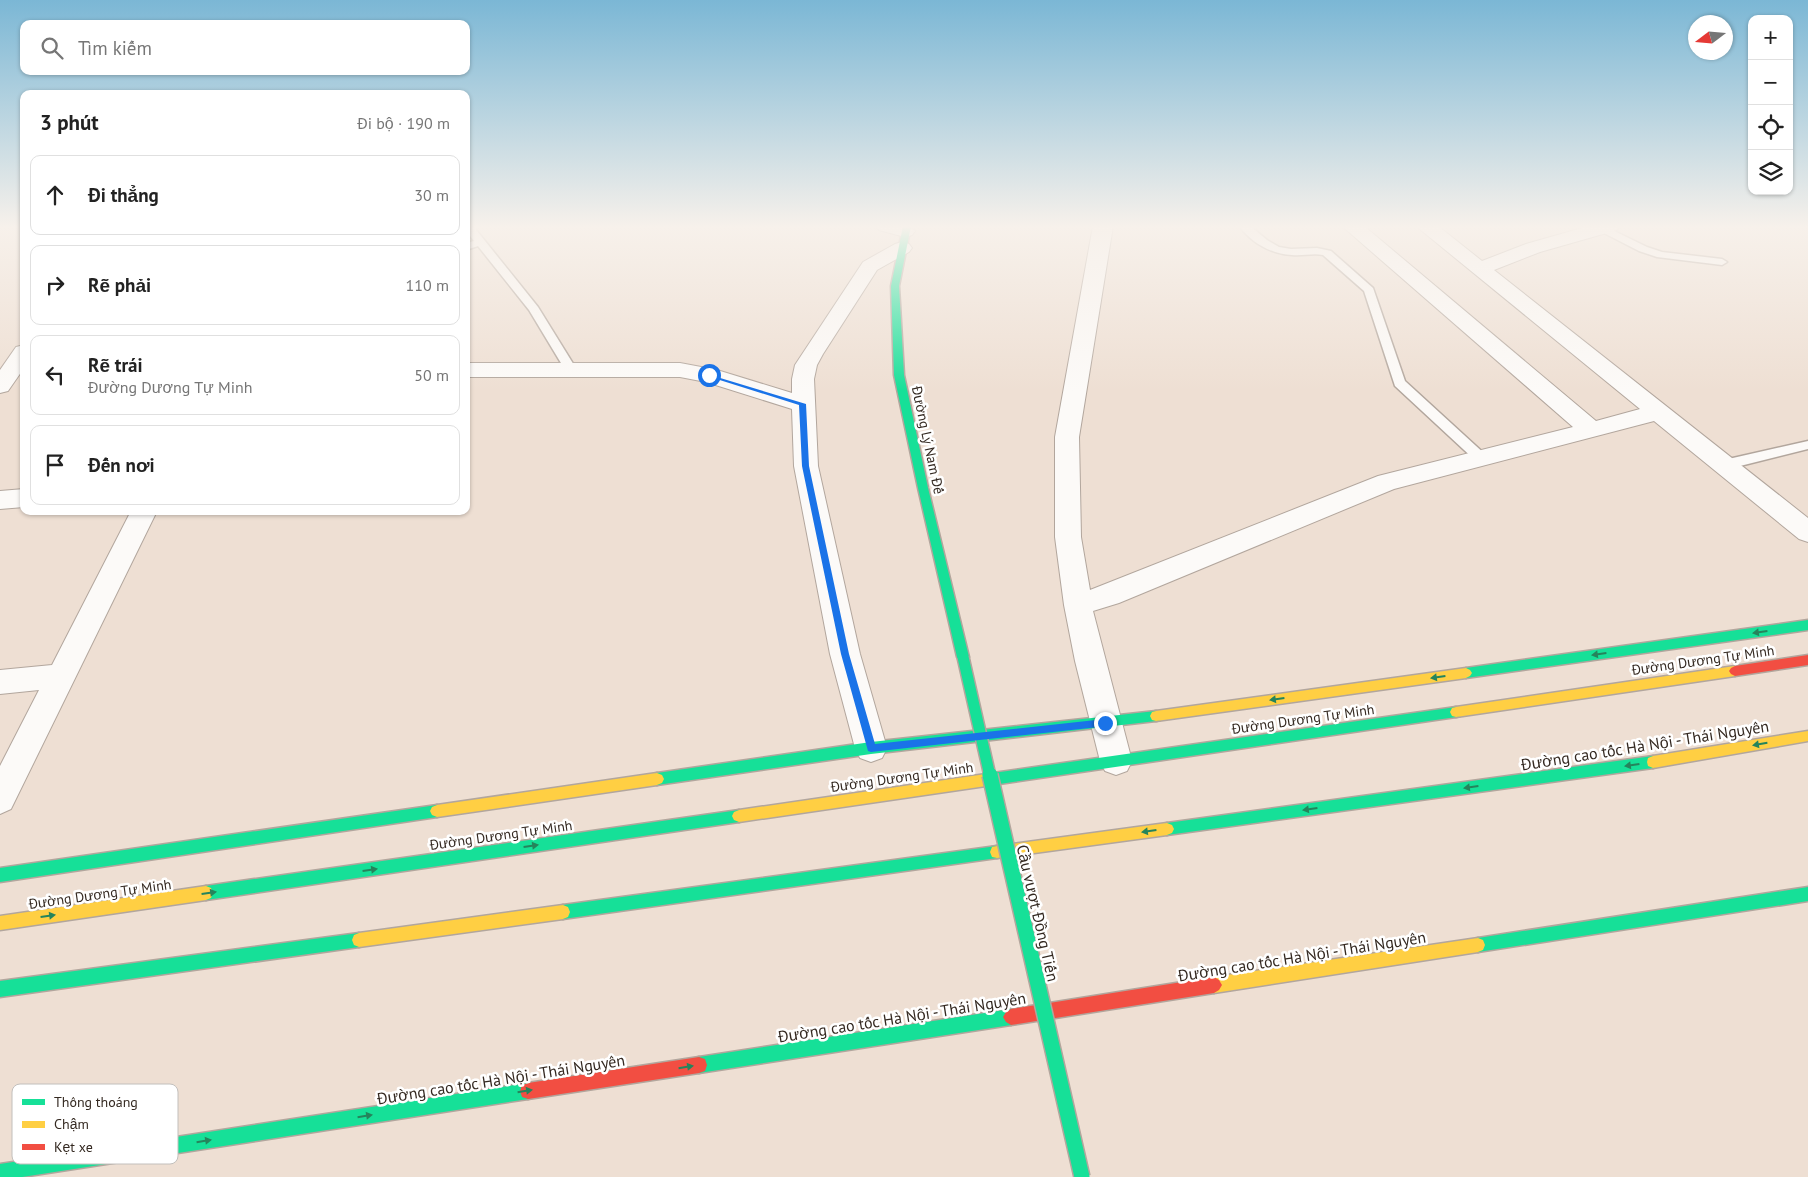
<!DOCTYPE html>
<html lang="vi">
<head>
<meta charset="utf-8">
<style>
  :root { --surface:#fff; --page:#f2f2f2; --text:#222; --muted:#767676; --line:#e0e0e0 }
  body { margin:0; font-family:"PT Sans",sans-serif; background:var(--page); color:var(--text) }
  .controls { position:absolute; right:15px; top:15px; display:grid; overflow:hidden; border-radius:10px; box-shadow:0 1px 4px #0004 }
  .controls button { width:45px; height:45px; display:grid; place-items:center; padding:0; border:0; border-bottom:1px solid var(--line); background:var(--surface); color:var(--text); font:25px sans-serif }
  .compass { position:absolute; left:1688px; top:15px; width:45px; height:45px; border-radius:50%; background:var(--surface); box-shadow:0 1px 4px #0004; rotate:254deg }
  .stop { position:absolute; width:15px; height:15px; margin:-11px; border:4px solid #1a73e8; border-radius:50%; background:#fff }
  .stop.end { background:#1a73e8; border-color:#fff; box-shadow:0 1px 5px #0008 }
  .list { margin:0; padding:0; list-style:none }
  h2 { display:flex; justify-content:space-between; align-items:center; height:65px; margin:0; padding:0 20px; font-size:21px }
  h2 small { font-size:16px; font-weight:400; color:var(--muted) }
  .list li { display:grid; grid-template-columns:32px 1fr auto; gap:15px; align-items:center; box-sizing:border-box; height:80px; margin:0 10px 10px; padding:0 10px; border:1px solid var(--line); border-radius:10px }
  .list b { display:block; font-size:19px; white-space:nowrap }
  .list p { margin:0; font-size:16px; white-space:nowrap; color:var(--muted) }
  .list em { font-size:16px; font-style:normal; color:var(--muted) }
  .icon { flex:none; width:28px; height:28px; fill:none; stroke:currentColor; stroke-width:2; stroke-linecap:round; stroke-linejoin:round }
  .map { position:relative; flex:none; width:1808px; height:1177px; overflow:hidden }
  .search { position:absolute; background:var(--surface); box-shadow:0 1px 4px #0004; left:20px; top:20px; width:450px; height:55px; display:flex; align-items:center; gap:12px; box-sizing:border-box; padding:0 18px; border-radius:10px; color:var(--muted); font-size:19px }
  .panel { position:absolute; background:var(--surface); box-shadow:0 1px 4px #0004; left:20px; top:90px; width:450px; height:425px; border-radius:10px }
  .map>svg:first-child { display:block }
</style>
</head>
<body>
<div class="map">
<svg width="1808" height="1177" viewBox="0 0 1808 1177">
  <rect width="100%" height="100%" fill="#eedfd3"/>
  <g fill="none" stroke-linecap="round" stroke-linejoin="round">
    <g stroke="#b2a69d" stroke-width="3">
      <path id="lane" d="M466 226H473L538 307 577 370 575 373H567L529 310 478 246 466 250V243L474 241 466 231Z
        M1239 226H1250L1267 240 1279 247 1291 249 1317 248 1331 251 1373 288 1405 381 1487 456 1489 459 1487 462H1477L1395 386 1364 291 1323 255C1313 253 1303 256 1292 255 1271 254 1252 243 1239 226Z
        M1604 226 1647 247 1662 252 1722 259 1727 262 1722 265 1657 257 1639 251 1600 231 1599 229 1600 227Z
        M1808 441V449L1724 470 1719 468 1717 465 1719 462 1724 460Z"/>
    </g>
    <g stroke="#b2a69d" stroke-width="2">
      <path id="street" d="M876 226H908L915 231 912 235 905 237 879 230Z
        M1093 226H1113L1079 437 1081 537 1090 590 1378 476 1573 427 1342 226H1364L1596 421 1640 409 1416 226H1438L1482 261 1526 244 1589 226H1620L1617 230 1540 252 1494 270 1808 518V542L1799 539 1654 421 1394 489 1119 603 1093 611 1132 761 1127 771 1116 775 1105 771 1100 761 1075 661 1064 605 1055 537V437Z
        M902 242 909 244 912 248 909 252 877 270 823 354 817 365 814 379 818 466 860 654 887 748 882 758 871 762 860 758 855 748 830 654 794 466 792 409 706 382 680 377H466V363H680L717 370 792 393V379L795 365 863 262 895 244Z
        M24 345V368L8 391 0 393V370L16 347Z
        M24 489V507L0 509V491Z
        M131 511H157L11 809 0 814V766L39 690 0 694V670L52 665Z"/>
    </g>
    <g stroke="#b2a69d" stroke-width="3">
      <path id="fast" d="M903 226H911L899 286 904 375 928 488 969 657 967 660 963 662 959 660 957 657 918 488 894 375 891 286Z
        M1808 620V630L1466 678 1462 676 1460 673 1462 670 1466 668Z
        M1456 707 1460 708 1462 712 1460 716 1456 717 986 786 981 784 979 780 981 776 986 774Z
        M1156 711 1160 712 1162 716 1160 720 1156 721 871 754 657 785 652 783 650 779 652 775 657 773 871 742Z
        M1653 756 1658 758 1659 762 1658 766 1653 768 1167 835 1162 833 1160 829 1162 825 1167 823Z
        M437 805 442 807 444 811 442 815 437 817 0 882V868Z
        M739 810 744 812 746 816 744 820 739 822 206 900 201 898 199 893 201 888 206 886Z
        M997 846 1002 847 1004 852 1002 857 997 858 563 919 558 917 556 912 558 907 563 905Z
        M1808 887V901L1478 952 1473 950 1471 945 1473 940 1478 938Z
        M359 933 364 935 366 940 364 945 359 947 0 997V981Z
        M1011 1009 1016 1012 1019 1017 1016 1022 1011 1025 699 1073 693 1071 691 1065 693 1059 699 1057Z
        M528 1083 534 1085 536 1091 534 1097 528 1099 22 1177H0V1164Z"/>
    </g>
    <g stroke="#b2a69d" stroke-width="3">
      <path id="slow" d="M1735 666 1739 668 1741 671 1739 674 1735 676 1456 717 1452 716 1450 712 1452 708 1456 707Z
        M1466 668 1470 670 1472 673 1470 676 1466 678 1156 721 1152 720 1150 716 1152 712 1156 711Z
        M1808 731V741L1653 768 1648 766 1647 762 1648 758 1653 756Z
        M657 773 662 775 664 779 662 783 657 785 437 817 432 815 430 811 432 807 437 805Z
        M986 774 991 776 993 780 991 784 986 786 739 822 734 820 732 816 734 812 739 810Z
        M1167 823 1172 825 1174 829 1172 833 1167 835 997 858 992 857 990 852 992 847 997 846Z
        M206 886 211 888 213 893 211 898 206 900 0 930V916Z
        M563 905 568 907 570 912 568 917 563 919 359 947 354 945 352 940 354 935 359 933Z
        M1478 938 1483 940 1485 945 1483 950 1478 952 1214 993 1209 990 1206 985 1209 980 1214 977Z"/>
    </g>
    <g stroke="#b2a69d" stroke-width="3">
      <path id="jam" d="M1808 655V665L1735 676 1731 674 1729 671 1731 668 1735 666Z
        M1214 977 1219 980 1222 985 1219 990 1214 993 1011 1025 1006 1022 1003 1017 1006 1012 1011 1009Z
        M699 1057 705 1059 707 1065 705 1071 699 1073 528 1099 522 1097 520 1091 522 1085 528 1083Z"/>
    </g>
    <use href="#lane" fill="#fcfaf8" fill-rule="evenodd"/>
    <use href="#street" fill="#fcfaf8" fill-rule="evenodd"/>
    <use href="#fast" fill="#16e098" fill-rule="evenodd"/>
    <use href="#slow" fill="#ffcf43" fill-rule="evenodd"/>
    <use href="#jam" fill="#f24e42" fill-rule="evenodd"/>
    <g stroke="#b2a69d" stroke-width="14" stroke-linecap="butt">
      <path id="fast-bridge-far1" d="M963 657 990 776"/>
    </g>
    <g stroke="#b2a69d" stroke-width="18" stroke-linecap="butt">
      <path id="fast-bridge" d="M990 775 1082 1177"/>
    </g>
    <use href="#fast-bridge-far1" stroke="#16e098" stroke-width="11"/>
    <use href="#fast-bridge" stroke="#16e098" stroke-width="15"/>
  </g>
  <defs><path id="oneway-solid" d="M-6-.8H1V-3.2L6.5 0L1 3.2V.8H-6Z" transform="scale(1.25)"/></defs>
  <g fill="#25845c">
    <use href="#oneway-solid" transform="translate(1760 632) rotate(172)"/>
    <use href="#oneway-solid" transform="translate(1599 654) rotate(172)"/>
    <use href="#oneway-solid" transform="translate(1438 677) rotate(172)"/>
    <use href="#oneway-solid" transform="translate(1277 699) rotate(172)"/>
    <use href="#oneway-solid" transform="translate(1760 744) rotate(170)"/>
    <use href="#oneway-solid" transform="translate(1632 765) rotate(172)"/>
    <use href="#oneway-solid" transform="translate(1471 787) rotate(172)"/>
    <use href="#oneway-solid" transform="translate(1310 809) rotate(172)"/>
    <use href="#oneway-solid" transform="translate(1149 831) rotate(172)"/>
    <use href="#oneway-solid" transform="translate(531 846) rotate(-8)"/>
    <use href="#oneway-solid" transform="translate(370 870) rotate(-8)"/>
    <use href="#oneway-solid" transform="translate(209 893) rotate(-8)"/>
    <use href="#oneway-solid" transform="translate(48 916) rotate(-8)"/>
    <use href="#oneway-solid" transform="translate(686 1067) rotate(-9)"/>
    <use href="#oneway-solid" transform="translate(525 1091) rotate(-9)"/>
    <use href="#oneway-solid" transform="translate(365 1116) rotate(-9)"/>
    <use href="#oneway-solid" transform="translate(204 1141) rotate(-9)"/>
  </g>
  <linearGradient id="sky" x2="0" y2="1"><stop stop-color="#7bb7d5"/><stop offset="0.58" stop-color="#f7f1eb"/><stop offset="1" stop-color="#f7f1eb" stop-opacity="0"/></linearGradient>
  <rect width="1808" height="391" fill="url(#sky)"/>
  <path fill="#1a73e8" d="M707 374 806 404 809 466 849 654 875 744 1105 719 1108 720V726L871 752 868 751 841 654 802 466 799 405 707 376Z"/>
  <g text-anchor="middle" stroke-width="5" stroke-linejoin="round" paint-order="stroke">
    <g font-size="14" fill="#342921" stroke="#fff">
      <text transform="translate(928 440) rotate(78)" y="5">Đường Lý Nam Đế</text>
      <text transform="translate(1703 660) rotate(-8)" y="5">Đường Dương Tự Minh</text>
      <text transform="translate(1303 719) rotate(-8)" y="5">Đường Dương Tự Minh</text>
      <text transform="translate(902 777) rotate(-8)" y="5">Đường Dương Tự Minh</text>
      <text transform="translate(501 835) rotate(-8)" y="5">Đường Dương Tự Minh</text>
      <text transform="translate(100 894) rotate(-8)" y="5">Đường Dương Tự Minh</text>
    </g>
    <g font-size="16" fill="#342921" stroke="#fff">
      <text transform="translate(1645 745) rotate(-9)" y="6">Đường cao tốc Hà Nội - Thái Nguyên</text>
      <text transform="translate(1038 913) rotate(77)" y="6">Cầu vượt Đồng Tiến</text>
      <text transform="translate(1302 956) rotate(-9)" y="6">Đường cao tốc Hà Nội - Thái Nguyên</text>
      <text transform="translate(902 1017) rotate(-9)" y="6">Đường cao tốc Hà Nội - Thái Nguyên</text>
      <text transform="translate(501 1079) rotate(-9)" y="6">Đường cao tốc Hà Nội - Thái Nguyên</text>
    </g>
  </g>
  <rect x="12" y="1084" width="166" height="80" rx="8" fill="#fff" stroke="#c2bfbc" stroke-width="1"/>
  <rect x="22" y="1099" width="23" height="6" fill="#16e098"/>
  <rect x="22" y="1121" width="23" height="7" fill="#ffcf43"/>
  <rect x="22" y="1144" width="23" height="6" fill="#f24e42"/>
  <g font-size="14" fill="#342921">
    <text x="54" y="1107">Thông thoáng</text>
    <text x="54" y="1129">Chậm</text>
    <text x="54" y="1152">Kẹt xe</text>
  </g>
</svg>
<div class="controls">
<button>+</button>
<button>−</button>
<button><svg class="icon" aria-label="locate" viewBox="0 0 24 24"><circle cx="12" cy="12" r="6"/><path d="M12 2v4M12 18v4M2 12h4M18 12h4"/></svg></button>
<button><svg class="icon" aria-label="layers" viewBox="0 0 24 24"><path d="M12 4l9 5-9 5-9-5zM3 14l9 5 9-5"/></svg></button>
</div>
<svg class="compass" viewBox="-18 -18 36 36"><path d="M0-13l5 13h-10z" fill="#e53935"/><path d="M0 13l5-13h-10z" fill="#767676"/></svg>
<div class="stop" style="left:709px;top:375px"></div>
<div class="stop end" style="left:1105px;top:723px"></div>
<div class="search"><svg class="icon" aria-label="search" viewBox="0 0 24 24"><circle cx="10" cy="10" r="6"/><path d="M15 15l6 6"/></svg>Tìm kiếm</div>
<section class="panel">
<h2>3 phút<small>Đi bộ · 190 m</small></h2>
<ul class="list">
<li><svg class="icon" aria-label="ahead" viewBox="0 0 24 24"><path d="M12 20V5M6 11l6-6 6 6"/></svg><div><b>Đi thẳng</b></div><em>30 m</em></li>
<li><svg class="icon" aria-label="right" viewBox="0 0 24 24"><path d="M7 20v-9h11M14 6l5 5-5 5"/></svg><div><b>Rẽ phải</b></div><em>110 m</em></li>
<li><svg class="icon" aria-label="left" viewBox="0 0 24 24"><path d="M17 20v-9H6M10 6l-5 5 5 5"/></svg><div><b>Rẽ trái</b><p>Đường Dương Tự Minh</p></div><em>50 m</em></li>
<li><svg class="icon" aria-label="arrive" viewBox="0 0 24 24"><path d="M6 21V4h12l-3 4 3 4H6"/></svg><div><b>Đến nơi</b></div></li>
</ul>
</section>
</div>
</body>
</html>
